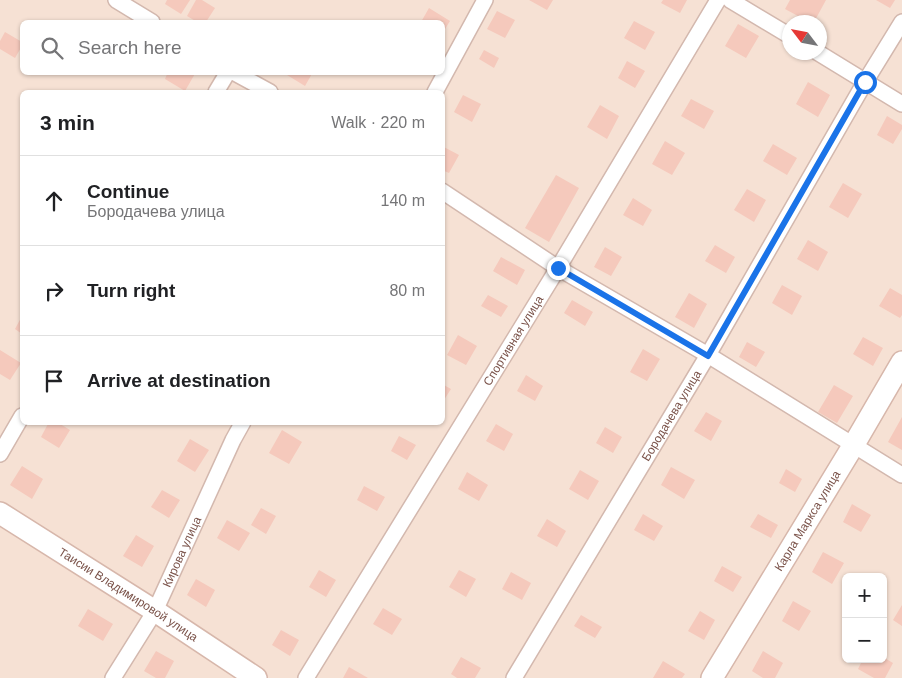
<!DOCTYPE html>
<html lang="en">
<head>
<meta charset="utf-8">
<style>
  :root { --surface:#fff; --page:#f2f2f2; --text:#202124; --muted:#757577; --line:#e0e0e0 }
  body { margin:0; font-family:Helvetica,sans-serif; background:var(--page); color:var(--text) }
  .controls { position:absolute; right:15px; bottom:15px; display:grid; overflow:hidden; border-radius:8px; box-shadow:0 1px 4px #0004 }
  .controls button { width:45px; height:45px; display:grid; place-items:center; padding:0; border:0; border-bottom:1px solid var(--line); background:var(--surface); color:var(--text); font:25px sans-serif }
  .compass { position:absolute; left:782px; top:15px; width:45px; height:45px; border-radius:50%; background:var(--surface); box-shadow:0 1px 4px #0004; rotate:302deg }
  .stop { position:absolute; width:15px; height:15px; margin:-11px; border:4px solid #1a73e8; border-radius:50%; background:#fff }
  .stop.end { background:#1a73e8; border-color:#fff; box-shadow:0 1px 5px #0008 }
  .list { margin:0; padding:0; list-style:none }
  h2 { display:flex; justify-content:space-between; align-items:center; height:65px; margin:0; padding:0 20px; font-size:21px }
  h2 small { font-size:16px; font-weight:400; color:var(--muted) }
  .list li { display:grid; grid-template-columns:32px 1fr auto; gap:15px; align-items:center; box-sizing:border-box; height:90px; padding:0 20px; border-top:1px solid var(--line) }
  .list b { display:block; font-size:19px; white-space:nowrap }
  .list p { margin:0; font-size:16px; white-space:nowrap; color:var(--muted) }
  .list em { font-size:16px; font-style:normal; color:var(--muted) }
  .icon { flex:none; width:28px; height:28px; fill:none; stroke:currentColor; stroke-width:2; stroke-linecap:round; stroke-linejoin:round }
  .map { position:relative; flex:none; width:902px; height:678px; overflow:hidden }
  .search { position:absolute; background:var(--surface); box-shadow:0 1px 4px #0004; left:20px; top:20px; width:425px; height:55px; display:flex; align-items:center; gap:12px; box-sizing:border-box; padding:0 18px; border-radius:8px; color:var(--muted); font-size:19px }
  .panel { position:absolute; background:var(--surface); box-shadow:0 1px 4px #0004; left:20px; top:90px; width:425px; height:335px; border-radius:8px }
  .map>svg:first-child { display:block }
</style>
</head>
<body>
<div class="map">
<svg width="902" height="678" viewBox="0 0 902 678">
  <rect width="100%" height="100%" fill="#fef1e6"/>
  <path fill="#f6e1d4" fill-rule="evenodd" d="M0 0H902V678H0ZM22 22H442V72H22ZM790 22H820V52H790ZM22 92H442V422H22ZM846 577H883V659H846Z"/>
  <path fill="#f5c9bc" d="M167 0H190L181 14 165 4Z
    M196 0H202L215 8 206 22H197L187 16Z
    M529 0H553L547 10Z
    M663 0H687L680 13 661 3Z
    M790 0H826L814 22H809L785 9Z
    M876 0H895L890 8Z
    M429 8 450 21 442 34V22H421Z
    M497 11 515 20 505 38 487 29Z
    M634 21 655 32 645 50 624 38Z
    M738 24 759 36 746 58 725 46Z
    M5 32 22 42V46L15 58 0 49V41Z
    M484 50 499 58 494 68 479 59Z
    M627 61 645 71 635 88 618 78Z
    M168 72H196L185 91 165 79Z
    M289 72H313L305 86 287 75Z
    M808 82 830 95 818 117 796 104Z
    M463 95 481 104 472 122 454 112Z
    M691 99 714 111 704 129 681 116Z
    M600 105 619 116 607 139 587 127Z
    M887 116 902 125V129L893 144 877 135Z
    M665 141 685 153 672 175 652 164Z
    M773 144 797 158 787 175 763 161Z
    M442 146 459 155 449 173 442 170Z
    M556 175 579 188 549 242 525 228Z
    M843 183 862 194 848 218 829 207Z
    M747 189 766 200 754 222 734 210Z
    M633 198 652 210 643 226 623 215Z
    M808 240 828 252 818 271 797 259Z
    M715 245 735 257 726 273 705 261Z
    M605 247 622 257 611 276 594 267Z
    M501 257 525 270 517 285 493 271Z
    M782 285 802 296 792 315 772 303Z
    M890 288 902 295V315L900 318 879 306Z
    M689 293 707 304 694 328 675 317Z
    M488 295 508 306 501 317 481 306Z
    M572 300 593 312 585 326 564 313Z
    M22 316V334L15 329Z
    M458 335 477 346 466 365 447 355Z
    M863 337 883 348 873 366 853 354Z
    M747 342 765 352 756 367 739 357Z
    M643 349 660 359 647 381 630 372Z
    M0 350 21 363 10 380 0 374Z
    M526 375 543 386 535 401 517 391Z
    M442 384 451 389 442 403Z
    M834 385 853 396 837 423 818 412Z
    M706 412 722 421 711 441 694 431Z
    M902 417V450L888 442Z
    M49 422H57L70 430 59 448 41 437Z
    M496 424 513 434 504 451 486 441Z
    M605 427 622 437 613 453 596 443Z
    M282 430 302 442 289 464 269 453Z
    M399 436 416 445 407 460 391 451Z
    M190 439 209 450 195 472 177 461Z
    M22 466 43 479 32 499 10 485Z
    M671 467 695 480 684 499 661 485Z
    M786 469 802 479 795 492 779 483Z
    M580 470 599 481 588 500 569 489Z
    M467 472 488 485 479 501 458 489Z
    M364 486 385 497 377 511 357 500Z
    M162 490 180 500 169 518 151 507Z
    M852 504 871 515 861 532 843 522Z
    M261 508 276 516 266 534 251 525Z
    M643 514 663 526 654 541 634 530Z
    M758 514 778 525 771 538 750 527Z
    M547 519 566 531 557 547 537 536Z
    M227 520 250 533 239 551 217 538Z
    M136 535 154 546 142 567 123 556Z
    M823 552 844 563 832 584 812 572Z
    M722 566 742 577 733 592 714 581Z
    M319 570 336 580 326 597 309 587Z
    M459 570 476 579 466 597 449 587Z
    M511 572 531 583 522 600 502 589Z
    M196 579 215 590 206 607 187 595Z
    M793 601 811 611 799 631 782 621Z
    M902 605V626L893 620Z
    M383 608 402 619 392 635 373 624Z
    M88 609 113 624 103 641 78 626Z
    M700 611 715 620 704 640 688 631Z
    M581 615 602 627 595 638 574 626Z
    M281 630 299 640 290 656 272 645Z
    M156 651 174 661 165 678H156L144 671Z
    M763 651 783 663 775 678H763L752 671Z
    M461 657 481 668 475 678H457L451 674Z
    M883 657 893 663 885 678H874L858 669 863 659H883Z
    M663 661 685 674 682 678H653Z
    M349 667 368 678H343Z"/>
  <g fill="none" stroke-linecap="round" stroke-linejoin="round">
    <g stroke="#d3b8ae" stroke-width="18">
      <g id="street">
        <path d="M116 0 152 22"/>
        <path d="M730 0 790 36"/>
        <path d="M817 52 902 104"/>
        <path d="M233 72 270 92"/>
        <path d="M216 92 228 72"/>
        <path d="M435 92 485 0"/>
        <path d="M442 191 558 268 708 355 902 475"/>
        <path d="M0 454 22 416"/>
        <path id="s1" d="M113 678 155 611 233 440 243 422"/>
        <path id="s2" d="M306 678 558 268 718 0"/>
        <path id="s3" d="M514 678 708 355 865 82 902 22"/>
      </g>
    </g>
    <g stroke="#d7b7ab" stroke-width="24">
      <g id="secondary">
        <path id="s4" d="M0 513 155 611 256 678"/>
        <path id="s5" d="M712 678 853 446 902 362"/>
      </g>
    </g>
    <use href="#street" stroke="#fff" stroke-width="15"/>
    <use href="#secondary" stroke="#fff" stroke-width="21"/>
  </g>
  <g fill="none" stroke-linecap="round" stroke-linejoin="round">
    <path stroke="#1a73e8" stroke-width="6" d="M558 268 708 356 865 82"/>
  </g>
  <g text-anchor="middle" stroke-width="4.5" stroke-linejoin="round" paint-order="stroke">
    <g font-size="12" fill="#7a5249" stroke="#fff5ee">
      <text dy="4" stroke="none"><textPath href="#s2" startOffset="396">Спортивная улица</textPath></text>
      <text dy="4" stroke="none"><textPath href="#s3" startOffset="306">Бородачева улица</textPath></text>
      <text dy="4" stroke="none"><textPath href="#s5" startOffset="184">Карла Маркса улица</textPath></text>
      <text dy="4" stroke="none"><textPath href="#s1" startOffset="144">Кирова улица</textPath></text>
      <text dy="4" stroke="none"><textPath href="#s4" startOffset="152">Таисии Владимировой улица</textPath></text>
    </g>
  </g>
</svg>
<div class="controls">
<button>+</button>
<button>−</button>
</div>
<svg class="compass" viewBox="-18 -18 36 36"><path d="M0-13l5 13h-10z" fill="#e53935"/><path d="M0 13l5-13h-10z" fill="#757577"/></svg>
<div class="stop" style="left:865px;top:82px"></div>
<div class="stop end" style="left:558px;top:268px"></div>
<div class="search"><svg class="icon" aria-label="search" viewBox="0 0 24 24"><circle cx="10" cy="10" r="6"/><path d="M15 15l6 6"/></svg>Search here</div>
<section class="panel">
<h2>3 min<small>Walk · 220 m</small></h2>
<ul class="list">
<li><svg class="icon" aria-label="ahead" viewBox="0 0 24 24"><path d="M12 20V5M6 11l6-6 6 6"/></svg><div><b>Continue</b><p>Бородачева улица</p></div><em>140 m</em></li>
<li><svg class="icon" aria-label="right" viewBox="0 0 24 24"><path d="M7 20v-9h11M14 6l5 5-5 5"/></svg><div><b>Turn right</b></div><em>80 m</em></li>
<li><svg class="icon" aria-label="arrive" viewBox="0 0 24 24"><path d="M6 21V4h12l-3 4 3 4H6"/></svg><div><b>Arrive at destination</b></div></li>
</ul>
</section>
</div>
</body>
</html>
